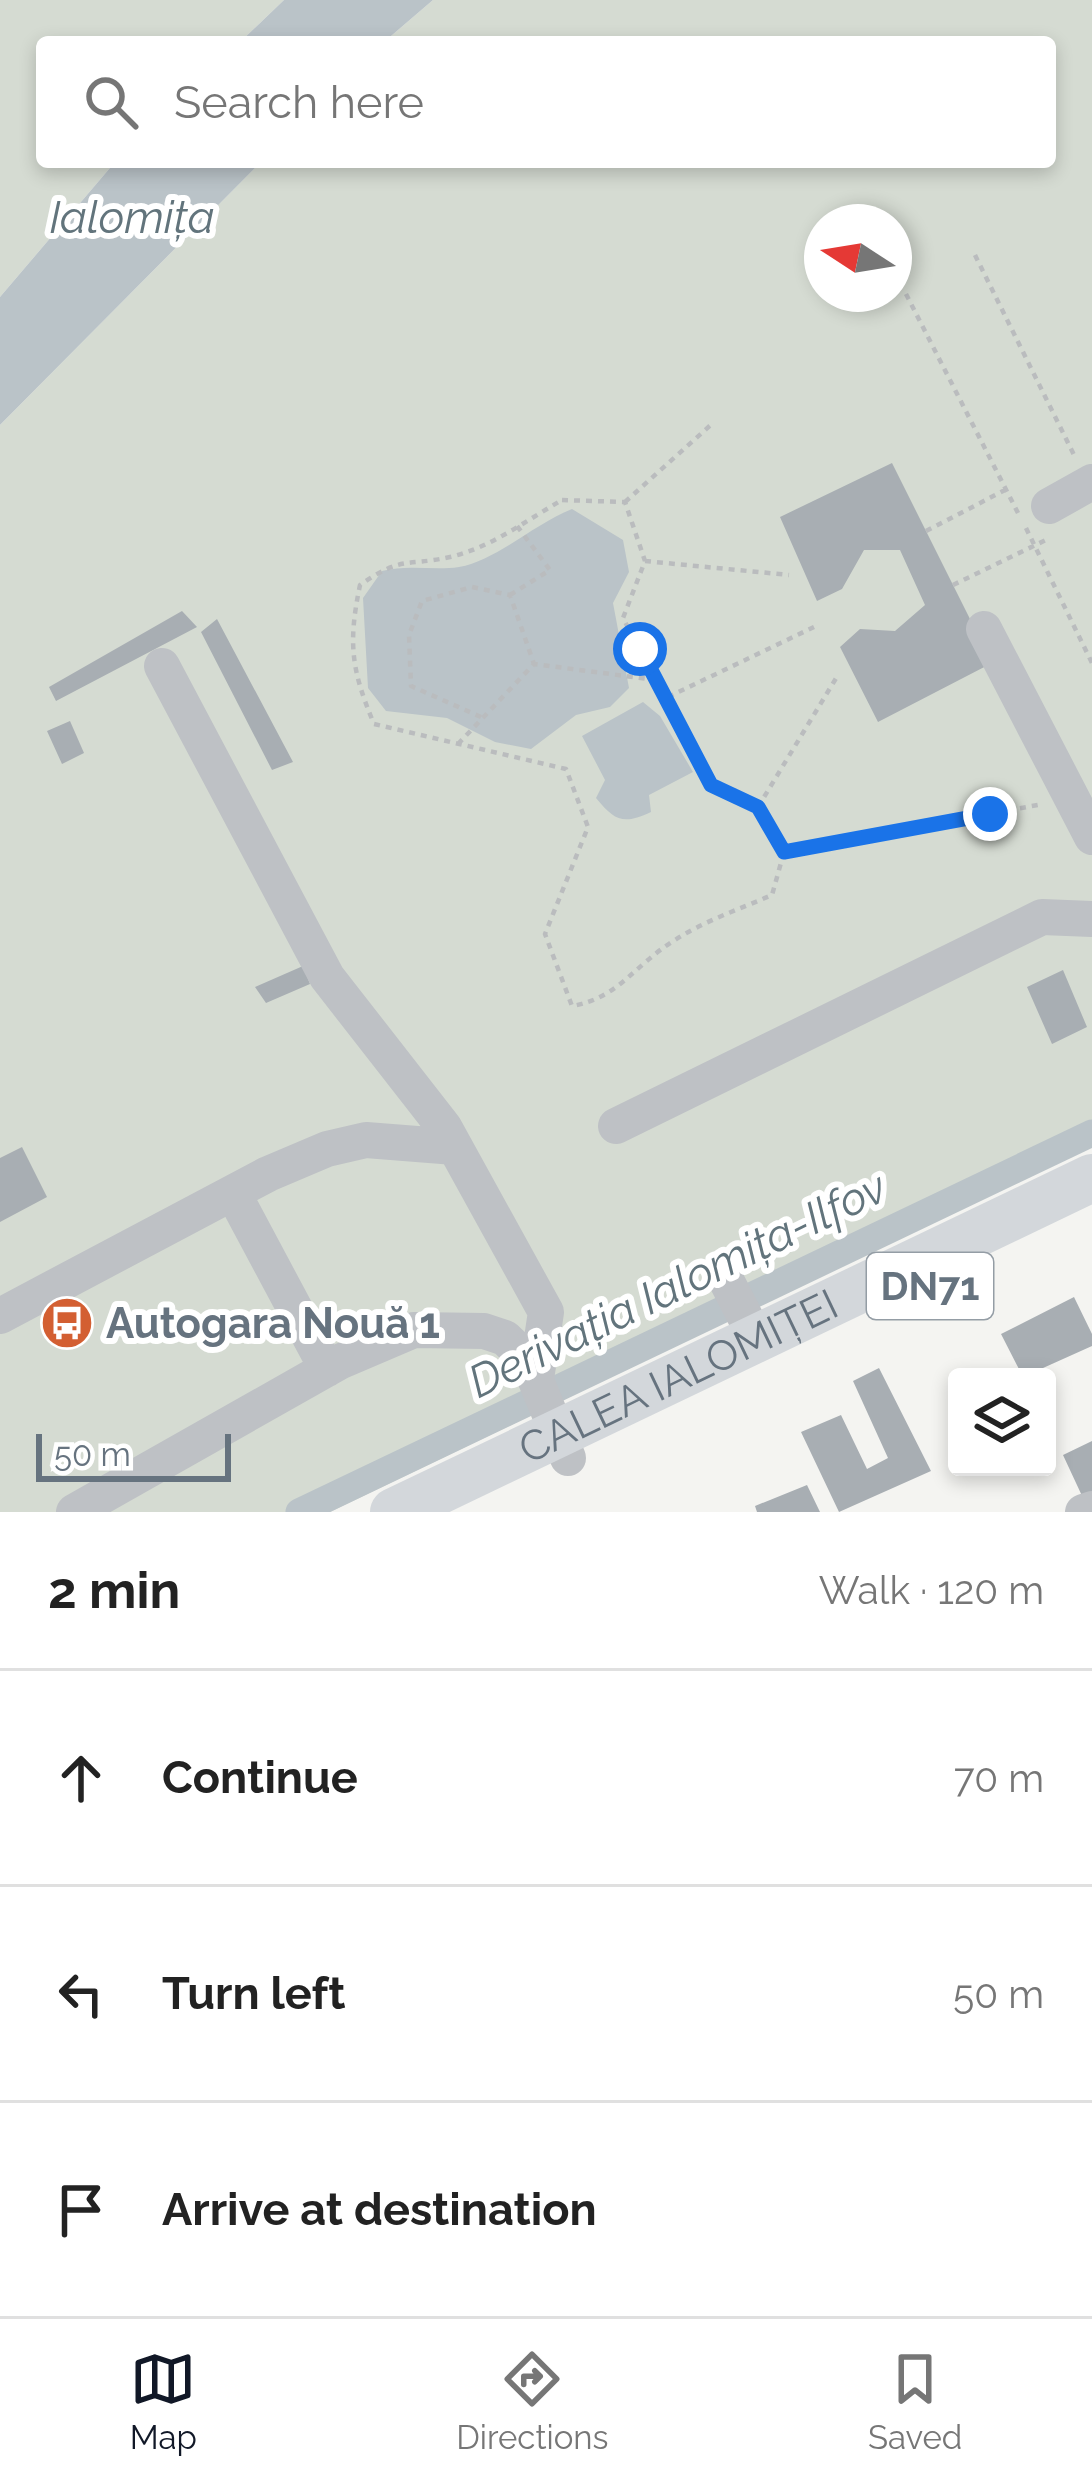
<!DOCTYPE html>
<html lang="en">
<head>
<meta charset="utf-8">
<style>
  :root { --surface:#fff; --page:#f6f6f6; --text:#222; --muted:#767676; --line:#e0e0e0; --accent:#111827 }
  body { margin:0; font-family:Raleway,sans-serif; background:var(--page); color:var(--text) }
  .controls { position:absolute; right:36px; bottom:36px; display:grid; overflow:hidden; border-radius:12px; box-shadow:0 6px 18px #0003 }
  .controls button { width:108px; height:108px; display:grid; place-items:center; padding:0; border:0; border-bottom:3px solid var(--line); background:var(--surface); color:var(--text); font:60px sans-serif }
  .compass { position:absolute; left:804px; top:204px; width:108px; height:108px; border-radius:50%; background:var(--surface); box-shadow:0 6px 18px #0003; rotate:282deg }
  .scale { position:absolute; left:36px; bottom:30px; width:195px; box-sizing:border-box; padding-left:12px; border:6px solid #66737f; border-top:0; font-size:33px; line-height:42px; white-space:nowrap; color:#66737f; -webkit-text-stroke:9px #fff; paint-order:stroke }
  .stop { position:absolute; width:36px; height:36px; margin:-27px; border:9px solid #1a73e8; border-radius:50%; background:#fff }
  .stop.end { background:#1a73e8; border-color:#fff; box-shadow:0 3px 12px #0008 }
  .list { margin:0; padding:0; list-style:none }
  h2 { display:flex; justify-content:space-between; align-items:center; height:156px; margin:0; padding:0 48px; font-size:51px }
  h2 small { font-size:39px; font-weight:400; color:var(--muted) }
  .list li { display:grid; grid-template-columns:78px 1fr auto; gap:36px; align-items:center; box-sizing:border-box; height:216px; padding:0 48px; border-top:3px solid var(--line) }
  .list b { display:block; font-size:45px; white-space:nowrap }
  .list em { font-size:39px; font-style:normal; color:var(--muted) }
  .icon { flex:none; width:66px; height:66px; fill:none; stroke:currentColor; stroke-width:2; stroke-linecap:round; stroke-linejoin:round }
  .map { position:relative; flex:none; width:1092px; height:1512px; overflow:hidden }
  .search { position:absolute; background:var(--surface); box-shadow:0 6px 18px #0003; left:36px; right:36px; top:36px; height:132px; display:flex; align-items:center; gap:30px; box-sizing:border-box; padding:0 42px; border-radius:12px; color:var(--muted); font-size:45px }
  .sheet { height:804px; background:var(--surface) }
  nav { display:flex; justify-content:space-around; align-items:center; box-sizing:border-box; height:168px; border-top:3px solid var(--line); background:var(--surface); font-size:33px; color:var(--muted) }
  nav a { display:grid; justify-items:center; gap:6px }
  nav .on { color:var(--accent) }
  .map>svg:first-child { display:block }
</style>
</head>
<body>
<div class="map">
<svg width="1092" height="1512" viewBox="0 0 1092 1512">
  <rect width="100%" height="100%" fill="#f4f4f1"/>
  <path fill="#d5dbd2" fill-rule="evenodd" d="M0 0H284L240 42H42V162H115L0 297Z
    M433 0H1092V1146L330 1512H0V425L261 162H1050V42H384ZM822 222H894V294H822Z"/>
  <path fill="#bac3c8" d="M284 0H433L384 42H240Z
    M115 162H261L0 425V297Z
    M572 509 623 540 629 572 613 603 629 688 610 707 576 715 531 749 495 742 447 718 386 711 368 688 363 598 382 571C409 564 433 571 459 567 497 560 534 524 572 509Z
    M643 702 660 716 693 772 649 795 651 812C623 825 615 821 596 798L605 780 582 736Z"/>
  <g fill="none" stroke-linecap="round" stroke-linejoin="round">
    <path stroke="#bac3c8" stroke-width="27" d="M299 1512 1092 1133"/>
  </g>
  <path fill="#a8aeb3" d="M892 463 992 663 878 722 840 647 860 629 895 631 925 605 900 550H864L842 589 817 601 780 517Z
    M182 611 197 627 56 701 49 687Z
    M217 619 293 762 272 770 201 632Z
    M70 721 84 753 62 764 47 731Z
    M303 966 310 984 266 1003 255 987Z
    M1063 970 1087 1027 1052 1044 1027 987Z
    M22 1147 47 1197 0 1222V1158Z
    M1074 1297 1092 1334V1346L1023 1377 1001 1334Z
    M879 1368 931 1471 839 1512 801 1432 841 1415 867 1469 888 1458 853 1381Z
    M1092 1441V1494L1083 1498 1063 1455Z
    M807 1485 820 1512H757L755 1506Z"/>
  <g fill="none" stroke-linecap="round" stroke-linejoin="round">
    <path stroke="#babcbe" stroke-width="4.5" stroke-dasharray="6 6" stroke-linecap="butt" d="M975 255 1076 459
      M906 294 1018 513
      M562 500 625 502 645 561 623 618 711 785 758 807 784 852 772 895C740 909 704 921 675 940 634 965 619 998 572 1006L545 934 588 827 566 769 374 724C351 669 348 643 360 585 403 555 405 567 450 557 490 548 527 520 562 500Z
      M625 502 714 422
      M1026 528 1092 663
      M926 531 1007 489
      M645 561 789 575
      M953 585 1050 538
      M510 595 550 570 517 526
      M668 697 814 627
      M481 717 411 686 409 635 422 601 472 587 510 595 534 664
      M458 744 534 664 656 680
      M758 807 838 675
      M784 852 1043 804"/>
    <path stroke="#bec1c5" stroke-width="36" d="M1049 506 1092 482
      M984 629 1092 837
      M162 666 327 977 444 1127 546 1312 536 1379
      M616 1126 1042 917 1092 919
      M233 1193 327 1369
      M723 1274 756 1338
      M0 1316 268 1174 327 1149 366 1140 455 1147
      M74 1512 339 1362 414 1330 484 1331 505 1338 527 1359 568 1458
      M1083 1512 1092 1509"/>
    <path stroke="#d3d7db" stroke-width="48" id="s1" d="M394 1512 1092 1178"/>
  </g>
  <g fill="none" stroke-linecap="round" stroke-linejoin="round">
    <path stroke="#1a73e8" stroke-width="15" d="M640 649 711 785 758 807 784 852 990 814"/>
  </g>
  <defs>
    <g id="bus-disc" transform="scale(2.7)"><circle r="9.5" fill="#d35f32" stroke="#fff"/><path d="M-5-6H5V4H4V6H2V4H-2V6H-4V4H-5ZM-3.5-4V0h7V-4ZM-3.5 1.2v1.5H-2V1.2ZM2 1.2v1.5H3.5V1.2Z" fill="#fff"/></g>
  </defs>
  <g fill-rule="evenodd">
    <use href="#bus-disc" x="67" y="1323"/>
  </g>
  <g text-anchor="middle" stroke-width="12" stroke-linejoin="round" paint-order="stroke">
    <rect fill="#fff" stroke="#949da5" stroke-width="3" x="867" y="1253" width="126" height="66" rx="9"/>
    <g font-size="39" font-weight="bold" fill="#66737f">
      <text x="930" y="1300">DN71</text>
    </g>
    <g font-size="42" font-weight="bold" fill="#66737f" stroke="#fff" text-anchor="start">
      <text x="106" y="1338">Autogara Nouă 1</text>
    </g>
    <g font-size="42" fill="#66737f" stroke="#fff">
      <text dy="15" stroke="none"><textPath href="#s1" startOffset="315">CALEA IALOMIȚEI</textPath></text>
    </g>
    <g font-size="45" font-style="italic" fill="#62747c" stroke="#fff">
      <text x="132" y="233">Ialomița</text>
      <text transform="translate(677 1284) rotate(-26)" y="16">Derivația Ialomița-Ilfov</text>
    </g>
  </g>
</svg>
<div class="controls">
<button><svg class="icon" aria-label="layers" viewBox="0 0 24 24"><path d="M12 4l9 5-9 5-9-5zM3 14l9 5 9-5"/></svg></button>
</div>
<svg class="compass" viewBox="-18 -18 36 36"><path d="M0-13l5 13h-10z" fill="#e53935"/><path d="M0 13l5-13h-10z" fill="#767676"/></svg>
<div class="scale">50 m</div>
<div class="stop" style="left:640px;top:649px"></div>
<div class="stop end" style="left:990px;top:814px"></div>
<div class="search"><svg class="icon" aria-label="search" viewBox="0 0 24 24"><circle cx="10" cy="10" r="6"/><path d="M15 15l6 6"/></svg>Search here</div>
</div>
<section class="sheet">
<h2>2 min<small>Walk · 120 m</small></h2>
<ul class="list">
<li><svg class="icon" aria-label="ahead" viewBox="0 0 24 24"><path d="M12 20V5M6 11l6-6 6 6"/></svg><div><b>Continue</b></div><em>70 m</em></li>
<li><svg class="icon" aria-label="left" viewBox="0 0 24 24"><path d="M17 20v-9H6M10 6l-5 5 5 5"/></svg><div><b>Turn left</b></div><em>50 m</em></li>
<li><svg class="icon" aria-label="arrive" viewBox="0 0 24 24"><path d="M6 21V4h12l-3 4 3 4H6"/></svg><div><b>Arrive at destination</b></div></li>
</ul>
</section>
<nav>
<a class="on"><svg class="icon" aria-label="map" viewBox="0 0 24 24"><path d="M3 6l6-2 6 2 6-2v14l-6 2-6-2-6 2zM9 4v14M15 6v14"/></svg>Map</a>
<a><svg class="icon" aria-label="directions" viewBox="0 0 24 24"><path d="M12 3l9 9-9 9-9-9zM9 14v-3h6M13 9l2 2-2 2"/></svg>Directions</a>
<a><svg class="icon" aria-label="saved" viewBox="0 0 24 24"><path d="M7 4h10v16l-5-4-5 4z"/></svg>Saved</a>
</nav>
</body>
</html>
